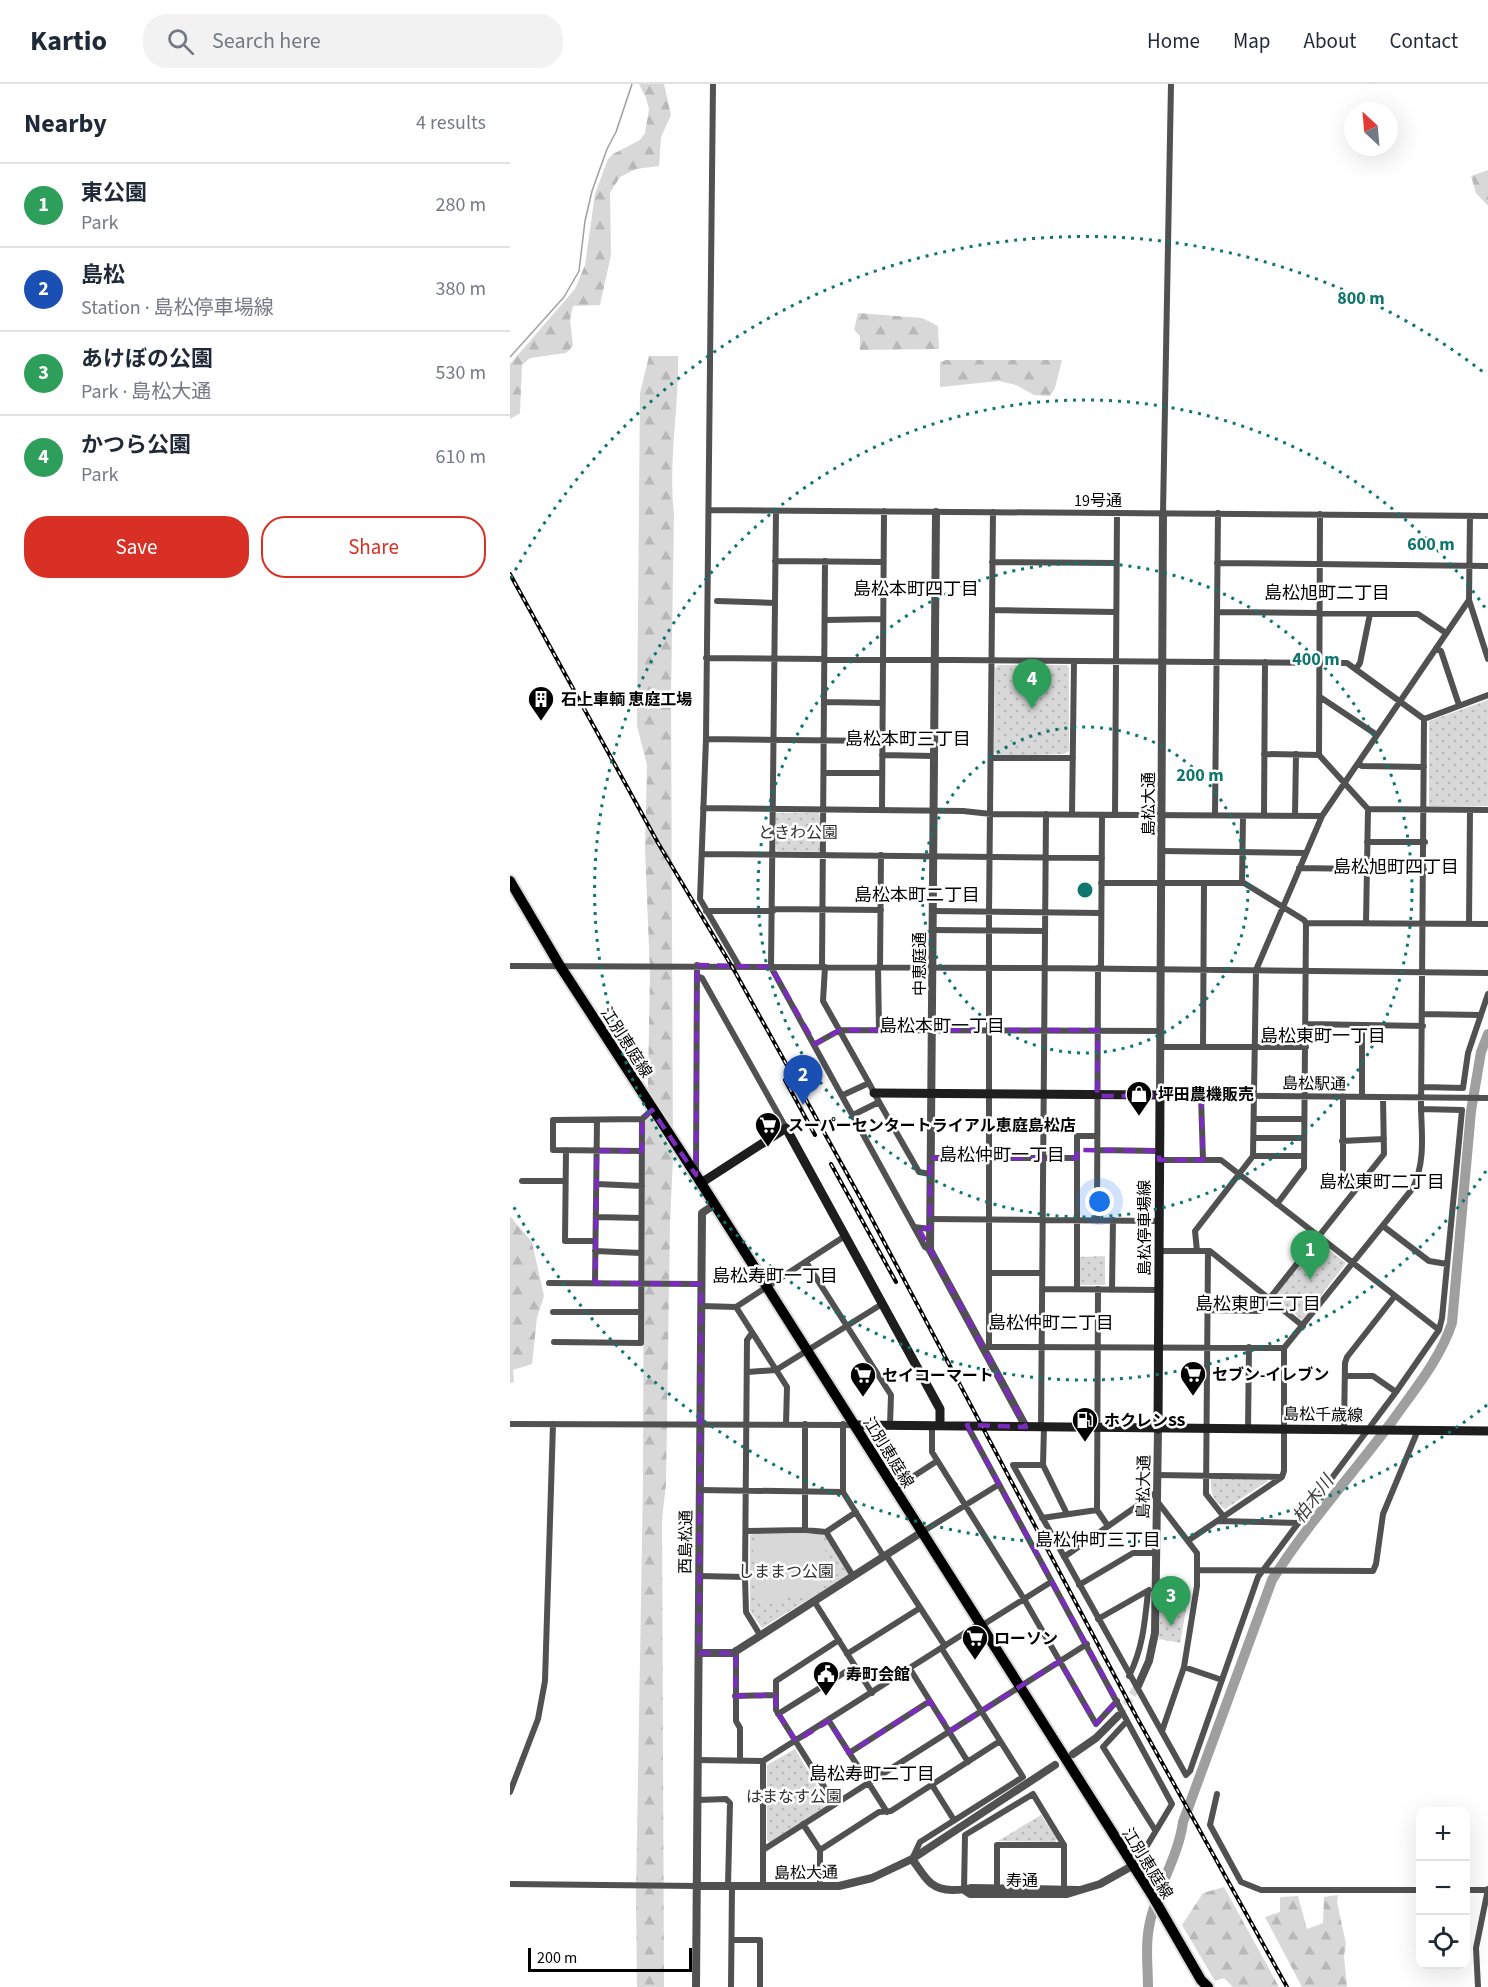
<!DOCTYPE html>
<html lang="en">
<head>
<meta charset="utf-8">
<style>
  :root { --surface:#fff; --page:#f2f2f3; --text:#1f2937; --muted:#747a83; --line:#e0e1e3; --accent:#d93025 }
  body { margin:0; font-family:"Source Sans 3","Noto Sans JP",sans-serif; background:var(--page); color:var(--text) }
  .controls { position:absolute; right:18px; bottom:18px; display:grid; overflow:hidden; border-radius:12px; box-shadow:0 6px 24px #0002 }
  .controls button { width:54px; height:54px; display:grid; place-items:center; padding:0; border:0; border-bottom:2px solid var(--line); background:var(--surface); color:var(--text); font:30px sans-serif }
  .compass { position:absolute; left:834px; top:18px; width:54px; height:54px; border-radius:50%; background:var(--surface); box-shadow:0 6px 24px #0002; rotate:334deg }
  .scale { position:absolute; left:18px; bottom:15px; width:164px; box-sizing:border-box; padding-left:6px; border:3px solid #000; border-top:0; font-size:16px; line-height:21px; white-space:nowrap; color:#000; -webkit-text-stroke:4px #fff; paint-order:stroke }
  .you { position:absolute; left:590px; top:1118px; width:21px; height:21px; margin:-15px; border:4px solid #fff; border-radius:50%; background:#1a73e8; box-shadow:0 0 0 9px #1a73e833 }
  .badge { display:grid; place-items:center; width:39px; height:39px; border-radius:50%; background:var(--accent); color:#fff; font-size:20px; font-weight:700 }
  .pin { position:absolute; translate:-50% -50px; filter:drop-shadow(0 2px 3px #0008) }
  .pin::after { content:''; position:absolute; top:32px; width:21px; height:18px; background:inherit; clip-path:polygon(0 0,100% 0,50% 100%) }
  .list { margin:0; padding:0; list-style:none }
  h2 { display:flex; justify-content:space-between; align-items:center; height:78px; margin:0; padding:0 24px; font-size:26px }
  h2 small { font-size:20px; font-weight:400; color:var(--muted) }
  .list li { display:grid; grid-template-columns:39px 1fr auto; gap:18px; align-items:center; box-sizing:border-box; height:84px; padding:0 24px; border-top:2px solid var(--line) }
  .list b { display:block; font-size:22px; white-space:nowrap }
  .list p { margin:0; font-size:20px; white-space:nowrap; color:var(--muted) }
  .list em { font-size:20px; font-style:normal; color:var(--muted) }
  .actions { display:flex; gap:12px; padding:18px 24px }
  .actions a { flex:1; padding:14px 0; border:2px solid var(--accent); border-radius:24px; text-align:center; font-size:21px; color:var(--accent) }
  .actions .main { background:var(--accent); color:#fff }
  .icon { flex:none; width:33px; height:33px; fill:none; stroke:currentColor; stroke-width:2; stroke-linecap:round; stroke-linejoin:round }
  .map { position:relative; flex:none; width:978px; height:1903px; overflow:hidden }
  header { display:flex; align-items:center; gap:36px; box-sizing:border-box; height:84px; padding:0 30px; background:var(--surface); border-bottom:2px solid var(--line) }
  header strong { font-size:28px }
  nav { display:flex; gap:33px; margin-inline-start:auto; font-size:21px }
  .search { width:420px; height:54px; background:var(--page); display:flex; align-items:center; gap:15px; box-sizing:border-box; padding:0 21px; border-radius:24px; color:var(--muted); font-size:22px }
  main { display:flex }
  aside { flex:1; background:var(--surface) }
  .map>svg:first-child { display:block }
</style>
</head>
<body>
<header>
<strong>Kartio</strong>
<div class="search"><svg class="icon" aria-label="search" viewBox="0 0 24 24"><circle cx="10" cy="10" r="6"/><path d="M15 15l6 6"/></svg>Search here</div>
<nav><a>Home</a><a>Map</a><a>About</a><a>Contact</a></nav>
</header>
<main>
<aside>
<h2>Nearby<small>4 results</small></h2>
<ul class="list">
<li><span class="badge" style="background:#2e9e5b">1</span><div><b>東公園</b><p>Park</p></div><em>280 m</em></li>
<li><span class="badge" style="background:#1a4fb4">2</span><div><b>島松</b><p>Station · 島松停車場線</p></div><em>380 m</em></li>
<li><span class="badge" style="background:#2e9e5b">3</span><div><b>あけぼの公園</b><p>Park · 島松大通</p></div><em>530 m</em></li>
<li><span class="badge" style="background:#2e9e5b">4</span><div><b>かつら公園</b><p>Park</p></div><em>610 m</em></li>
</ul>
<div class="actions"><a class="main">Save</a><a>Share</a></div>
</aside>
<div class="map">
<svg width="978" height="1903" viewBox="0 0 978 1903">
  <defs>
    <pattern id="green-dots" width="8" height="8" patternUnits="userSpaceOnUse" patternTransform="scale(1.5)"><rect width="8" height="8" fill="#d8d8d8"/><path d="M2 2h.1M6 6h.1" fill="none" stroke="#b8b8b8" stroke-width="1.8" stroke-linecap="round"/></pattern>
    <pattern id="forest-firs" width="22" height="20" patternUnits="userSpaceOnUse" patternTransform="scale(1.5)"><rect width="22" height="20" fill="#d8d8d8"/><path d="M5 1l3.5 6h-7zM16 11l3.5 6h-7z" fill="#b8b8b8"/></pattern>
  </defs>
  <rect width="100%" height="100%" fill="#fff"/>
  <path fill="url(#green-dots)" d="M488 581H557L559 584V667L554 670 486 672 484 667 485 584Z
    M978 616V722H919V637Z
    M266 729H308L310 732V768L268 767 266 765Z
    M808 1157 836 1179 792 1236 764 1213Z
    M595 1172V1201H569V1173Z
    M701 1394 755 1395 758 1397 715 1425C703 1417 700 1408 701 1394Z
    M243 1450H310L315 1452 339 1488 338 1491 252 1544 240 1527V1451Z
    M678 1514 670 1559 649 1555 650 1515Z
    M285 1665 318 1721 260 1758 257 1756V1681Z
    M531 1731 547 1755 545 1758 488 1757Z"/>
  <path fill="url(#forest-firs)" d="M129 0H154L161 31 151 53 149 82 126 85 110 93 100 109 101 171 90 221 63 222 60 236 63 262 56 269 20 274 12 281 10 329 0 335V280L65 205 75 181 85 110 98 75 103 70 130 56 135 49 139 25 136 14Z
    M978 86V122L966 109 961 92Z
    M348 229 412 234 428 242 429 265 350 266V252L344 246Z
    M139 272H168C169 325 158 377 164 430L161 611 163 1074 160 1139 156 1400 152 1435 154 1903H127L126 1811 133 1398 134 1040 138 999 140 889 135 765 137 681 127 642 130 309Z
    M436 276H552L545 304 540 312 524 311 506 301 489 297 430 303V278Z
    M0 1132 22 1158 34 1212 27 1234 22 1280 3 1286 4 1298 0 1299Z
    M714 1803 769 1903H723L714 1894 705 1897 672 1841 693 1809Z
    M828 1811 827 1818 836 1860 834 1872 837 1903H792L755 1833 770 1828V1813L788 1812 797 1845 813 1839 814 1813Z"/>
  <path fill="#d8d8d8" d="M250 1453 308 1454 328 1490 285 1518 279 1510 267 1518 246 1517 243 1460Z"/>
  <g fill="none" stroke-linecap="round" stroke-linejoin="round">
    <path stroke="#9f9f9f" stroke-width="1.5" d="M0 273 54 213 69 187 75 137 82 107 97 65 106 48 122 0"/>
    <path stroke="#9f9f9f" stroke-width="10" d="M638 1903C638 1883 635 1863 639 1843 645 1807 668 1775 673 1738L762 1496C797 1440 843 1390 883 1336 905 1305 930 1275 942 1239L961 1027 971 968 978 950"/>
    <path stroke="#d9d9d9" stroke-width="8" stroke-dasharray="8 4" stroke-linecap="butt" d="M609 1631 628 1602"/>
    <g stroke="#dbdbdb" stroke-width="14">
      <path id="primary" d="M0 797 50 882 186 1091 642 1811 691 1896 698 1903"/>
    </g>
    <path stroke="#515151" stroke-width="6" d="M203 0 196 655 190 815 229 882
      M199 426 978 432
      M266 427 261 883 404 1143 420 1145
      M653 429 661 0
      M265 477 373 478
      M482 478 606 479
      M707 479 978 482
      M959 516 978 575
      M207 517 265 519
      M482 526 606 528
      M707 528 908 530 936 549
      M315 536 373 535
      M926 564 931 567 949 621
      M196 574 837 579 914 635
      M846 585 850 579 860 530
      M810 613 867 651
      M315 618 372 619
      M914 635 978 611
      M196 655 372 657
      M754 670 809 671 858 725 978 726
      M372 671 423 672
      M809 671 810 430
      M481 674H563
      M848 679 852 682 914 683
      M314 689H372
      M193 724 453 727 481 730 812 732
      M372 726 374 427
      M562 730 564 577
      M605 731 607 430
      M705 731 708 429
      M754 731 755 578
      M785 732 786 670
      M857 758H915
      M652 767 796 769
      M193 770 592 774
      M789 784 914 786
      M591 799H734L794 836 796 839 978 840
      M732 799 733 732
      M263 825 371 826
      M196 827H263
      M423 827 591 829
      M856 839 858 725
      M959 840 960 726
      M423 846 535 847
      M0 882 534 884 978 889
      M312 883 315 477
      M315 883 313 917 359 999
      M368 883 369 946
      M370 883 371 771
      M591 884 592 731
      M187 892 192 894 276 1044
      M913 930 970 931
      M796 940 913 942
      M305 960 330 946 651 947
      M651 963H796
      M693 963 694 799
      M913 1003 953 1004 958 969 978 910
      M333 1011 359 999 369 1018 343 1031
      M650 1011 978 1014
      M691 1012 693 1076
      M833 1013V1090L849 1102
      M852 1013V941
      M369 1018 409 1088 420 1090
      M744 1035H794
      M744 1054H794
      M832 1057 874 1055
      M56 1066 55 1157H85
      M587 1066 649 1067
      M132 1067 43 1066V1036L132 1035 142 1026
      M743 1072H794
      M420 1074H567
      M649 1076H711L929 1246
      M186 1088 187 881
      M12 1097H55
      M87 1100 132 1102
      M767 1120 794 1084 796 839
      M86 1133 131 1134
      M420 1135 648 1137
      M587 1137 588 884
      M873 1142 919 1177 937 1180
      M404 1143 415 1163 420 1166
      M85 1167 131 1169
      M649 1167H700L793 1242
      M687 1167 685 1147 743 1072 746 886 812 732 959 516 960 432
      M698 1167 696 1410 714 1433
      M296 1178 381 1311 380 1341
      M479 1189H532
      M39 1199 191 1200
      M85 1199 87 1036
      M532 1205 649 1206
      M567 1205V1052H587
      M588 1205 587 1426 598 1442
      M602 1206 603 1136
      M191 1222 226 1223 335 1152
      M226 1223 277 1303 276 1340
      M698 1226 750 1227 759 1215 874 1070 873 1014
      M43 1228H131
      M242 1249 237 1256 235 1493 236 1528 250 1551
      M44 1258 131 1259 132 1035
      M478 1263 774 1264
      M479 1263V828L483 428
      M238 1288 266 1286 372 1220
      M835 1292H863L886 1308
      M0 1340 343 1341
      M295 1340V1446
      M333 1340V1408L374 1473
      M422 1342V1368L514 1515 586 1640 607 1617
      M458 1343 662 1720 629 1775 622 1782
      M531 1343 536 730
      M534 1343 533 1381 557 1430
      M738 1344 739 1263
      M834 1345 835 1279 837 1273 884 1213
      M533 1381H503L676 1691 680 1687 748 1493 886 1308 929 1246 932 1234 952 1026 911 1025
      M647 1391 771 1393
      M384 1405 427 1377
      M190 1406 333 1408
      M647 1417 687 1469V1502L674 1583 652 1647
      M532 1434 587 1426
      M708 1437 788 1439
      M236 1447 295 1446 316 1448 343 1492
      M316 1448 346 1428
      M412 1448 488 1401
      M679 1456 772 1393 774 1387V1264L903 1104C915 1078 912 1053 911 1025L914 635
      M376 1471 435 1562
      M554 1473 647 1408
      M687 1486 863 1487 866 1480 873 1430 908 1346
      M189 1492 235 1493
      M569 1501 623 1469H646
      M304 1517 362 1609
      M588 1535 639 1506
      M471 1542 541 1498
      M226 1566V1637L230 1644V1677
      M337 1570 410 1524
      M674 1583 712 1596
      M400 1585 458 1678
      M619 1592C633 1564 635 1537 638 1507
      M225 1612 265 1611
      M268 1630 345 1582
      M319 1637 377 1728
      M617 1637 593 1663 645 1746
      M339 1669 420 1617
      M187 1676 253 1677 469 1540
      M422 1701 444 1736
      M0 1708 28 1635 35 1597 43 1340
      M707 1710 700 1741 731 1798 751 1806H910
      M188 1716 216 1715 220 1719 218 1802
      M325 1720 266 1626V1597L329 1556
      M293 1740 310 1766
      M253 1766 577 1560
      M403 1773 410 1758 513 1693 432 1565
      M0 1800 187 1802
      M253 1803V1677
      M310 1803V1766L369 1728 381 1727 490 1657
      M454 1806 455 1751 523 1710 554 1761V1809
      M956 1806H978
      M487 1809V1761H554
      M222 1856H250V1903
      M221 1903 222 1802
      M968 1903 966 1864 978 1805"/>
    <path stroke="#515151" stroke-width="8" d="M426 428 420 1166 516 1343
      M650 1011 653 429
      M189 1569H223L412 1448
      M628 1602 639 1577 645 1549 648 1345
      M563 1670 586 1654 608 1632
      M402 1775C414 1791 419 1806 442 1806 449 1806 454 1806 461 1804L569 1806
      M187 1802H329L362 1794 402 1775 545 1681
      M454 1806 460 1810H557L590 1800 622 1782
      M186 1903 192 1129 204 1121"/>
    <path stroke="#1e1e1e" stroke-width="9" d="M364 1009 650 1011 648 1345
      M191 1099 276 1044 430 1325V1342
      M344 1341 978 1347"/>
    <use href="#primary" stroke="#000" stroke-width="10"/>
    <g stroke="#000" stroke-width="4">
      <path id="rail" d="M0 490 148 759 224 886 356 1124 626 1632 777 1903
        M275 996 305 1051
        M321 1080 386 1198"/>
    </g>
    <use href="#rail" stroke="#fff" stroke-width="1.5" stroke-dasharray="4.5" stroke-linecap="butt"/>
  </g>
  <path fill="none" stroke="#7b2cbf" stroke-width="4.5" stroke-dasharray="12 8" stroke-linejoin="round" d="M187 881 261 883 305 960 330 946H588L587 1012H691L693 1076H649V1067L567 1066V1074H420V1145L408 1143 516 1343 457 1341 607 1617 586 1640 550 1577 440 1647 420 1617 339 1669 319 1637 286 1657 266 1626 265 1611 225 1612 226 1569H189L191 1200 85 1199 87 1067H132V1035L142 1026 186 1091Z"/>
  <g fill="none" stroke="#0f766e" stroke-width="3" stroke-dasharray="3 6">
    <circle cx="575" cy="806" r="163"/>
    <circle cx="575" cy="806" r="327"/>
    <path d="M976 1087A490 490 0 1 1 976 525"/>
    <path d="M977 1321A653 653 0 0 1 1 1118M1 494A653 653 0 0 1 977 291"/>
  </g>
  <defs>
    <g id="building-pin" transform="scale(1.35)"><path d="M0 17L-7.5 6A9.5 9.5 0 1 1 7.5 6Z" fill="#000" stroke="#fff"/><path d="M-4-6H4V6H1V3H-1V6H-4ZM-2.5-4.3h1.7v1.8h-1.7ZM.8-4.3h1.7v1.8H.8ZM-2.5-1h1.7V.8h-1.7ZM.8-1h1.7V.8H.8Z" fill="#fff"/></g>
    <g id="shop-pin" transform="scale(1.35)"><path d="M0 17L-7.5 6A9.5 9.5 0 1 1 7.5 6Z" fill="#000" stroke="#fff"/><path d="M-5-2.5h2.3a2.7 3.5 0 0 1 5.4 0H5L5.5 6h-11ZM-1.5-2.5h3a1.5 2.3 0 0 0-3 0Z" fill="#fff"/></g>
    <g id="supermarket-pin" transform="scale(1.35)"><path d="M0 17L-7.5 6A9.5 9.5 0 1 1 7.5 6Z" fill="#000" stroke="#fff"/><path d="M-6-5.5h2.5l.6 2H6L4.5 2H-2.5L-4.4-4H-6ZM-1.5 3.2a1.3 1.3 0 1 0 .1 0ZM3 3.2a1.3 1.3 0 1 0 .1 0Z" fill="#fff"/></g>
    <g id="fuel-pin" transform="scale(1.35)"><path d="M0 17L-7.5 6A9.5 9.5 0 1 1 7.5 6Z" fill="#000" stroke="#fff"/><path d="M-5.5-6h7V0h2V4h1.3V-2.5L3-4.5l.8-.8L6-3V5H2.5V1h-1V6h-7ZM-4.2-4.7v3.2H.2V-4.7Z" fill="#fff"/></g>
    <g id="civic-pin" transform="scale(1.35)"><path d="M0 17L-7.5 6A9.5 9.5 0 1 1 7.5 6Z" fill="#000" stroke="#fff"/><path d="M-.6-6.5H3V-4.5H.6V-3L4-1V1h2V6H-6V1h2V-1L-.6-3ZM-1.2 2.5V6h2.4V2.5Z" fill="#fff"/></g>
  </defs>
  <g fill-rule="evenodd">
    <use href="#building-pin" x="31" y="615"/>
    <use href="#shop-pin" x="629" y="1010"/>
    <use href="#supermarket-pin" x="258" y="1041"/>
    <use href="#supermarket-pin" x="683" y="1290"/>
    <use href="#supermarket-pin" x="353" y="1291"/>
    <use href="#fuel-pin" x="575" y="1336"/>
    <use href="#supermarket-pin" x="465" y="1554"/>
    <use href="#civic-pin" x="316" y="1590"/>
  </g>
  <g text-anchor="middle" stroke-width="5" stroke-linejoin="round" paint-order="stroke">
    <g font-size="16" fill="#000" stroke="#fff">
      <text x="588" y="422">19号通</text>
      <text transform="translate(638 720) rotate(-90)" y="6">島松大通</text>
      <text transform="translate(409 880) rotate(-90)" y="6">中恵庭通</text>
      <text transform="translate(117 958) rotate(57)" y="6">江別恵庭線</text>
      <text transform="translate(804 999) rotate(1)" y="6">島松駅通</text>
      <text transform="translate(634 1144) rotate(-90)" y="6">島松停車場線</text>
      <text transform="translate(813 1330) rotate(1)" y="6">島松千歳線</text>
      <text transform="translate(379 1368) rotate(58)" y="6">江別恵庭線</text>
      <text transform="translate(633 1403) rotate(-89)" y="6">島松大通</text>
      <text transform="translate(175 1458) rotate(-89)" y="6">西島松通</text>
      <text transform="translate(638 1779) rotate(58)" y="6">江別恵庭線</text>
      <text transform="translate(296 1788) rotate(-1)" y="6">島松大通</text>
      <text x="512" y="1802">寿通</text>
    </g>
    <g font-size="16" font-weight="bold" fill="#000" stroke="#fff" text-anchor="start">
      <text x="51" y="621">石上車輌 恵庭工場</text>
      <text x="648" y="1016">坪田農機販売</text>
      <text x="278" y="1047">スーパーセンタートライアル恵庭島松店</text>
      <text x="702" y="1296">セブン-イレブン</text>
      <text x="372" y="1297">セイコーマート</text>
      <text x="594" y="1342">ホクレンSS</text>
      <text x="484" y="1560">ローソン</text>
      <text x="336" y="1596">寿町会館</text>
    </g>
    <g font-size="16" fill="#2f2f2f" stroke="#fff">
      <text x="288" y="754">ときわ公園</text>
      <text x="276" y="1493">しままつ公園</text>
      <text x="284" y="1718">はまなす公園</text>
    </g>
    <g font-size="18" fill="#000" stroke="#fff">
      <text x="406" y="511">島松本町四丁目</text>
      <text x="817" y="515">島松旭町二丁目</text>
      <text x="398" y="661">島松本町三丁目</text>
      <text x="886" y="789">島松旭町四丁目</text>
      <text x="407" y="817">島松本町二丁目</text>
      <text x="432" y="948">島松本町一丁目</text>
      <text x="813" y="958">島松東町一丁目</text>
      <text x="492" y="1077">島松仲町一丁目</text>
      <text x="872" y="1104">島松東町二丁目</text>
      <text x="265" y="1198">島松寿町一丁目</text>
      <text x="748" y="1226">島松東町三丁目</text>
      <text x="541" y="1245">島松仲町二丁目</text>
      <text x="588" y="1462">島松仲町三丁目</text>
      <text x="362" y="1696">島松寿町二丁目</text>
    </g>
    <g font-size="18" font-style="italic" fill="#404040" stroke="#fff">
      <text transform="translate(803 1415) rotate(-53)" y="6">柏木川</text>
    </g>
  </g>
  <circle cx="575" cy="806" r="9" fill="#0f766e" stroke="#fff" stroke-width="3"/>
  <g font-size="18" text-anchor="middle" font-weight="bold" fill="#0f766e" stroke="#fff" stroke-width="5" stroke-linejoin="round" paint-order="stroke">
    <text x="851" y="220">800 m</text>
    <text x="921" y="466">600 m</text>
    <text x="806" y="581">400 m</text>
    <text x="690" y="697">200 m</text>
  </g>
</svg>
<div class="controls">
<button>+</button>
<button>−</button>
<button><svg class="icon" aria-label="locate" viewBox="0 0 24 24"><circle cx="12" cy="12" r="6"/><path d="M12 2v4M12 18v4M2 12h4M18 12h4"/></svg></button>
</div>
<svg class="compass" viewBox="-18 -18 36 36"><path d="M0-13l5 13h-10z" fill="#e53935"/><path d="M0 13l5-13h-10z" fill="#747a83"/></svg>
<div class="scale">200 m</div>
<div class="you"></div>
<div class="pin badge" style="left:800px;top:1196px;background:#2e9e5b">1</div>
<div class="pin badge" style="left:293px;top:1021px;background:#1a4fb4">2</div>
<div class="pin badge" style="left:661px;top:1542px;background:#2e9e5b">3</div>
<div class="pin badge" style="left:522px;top:625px;background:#2e9e5b">4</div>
</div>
</main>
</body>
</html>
